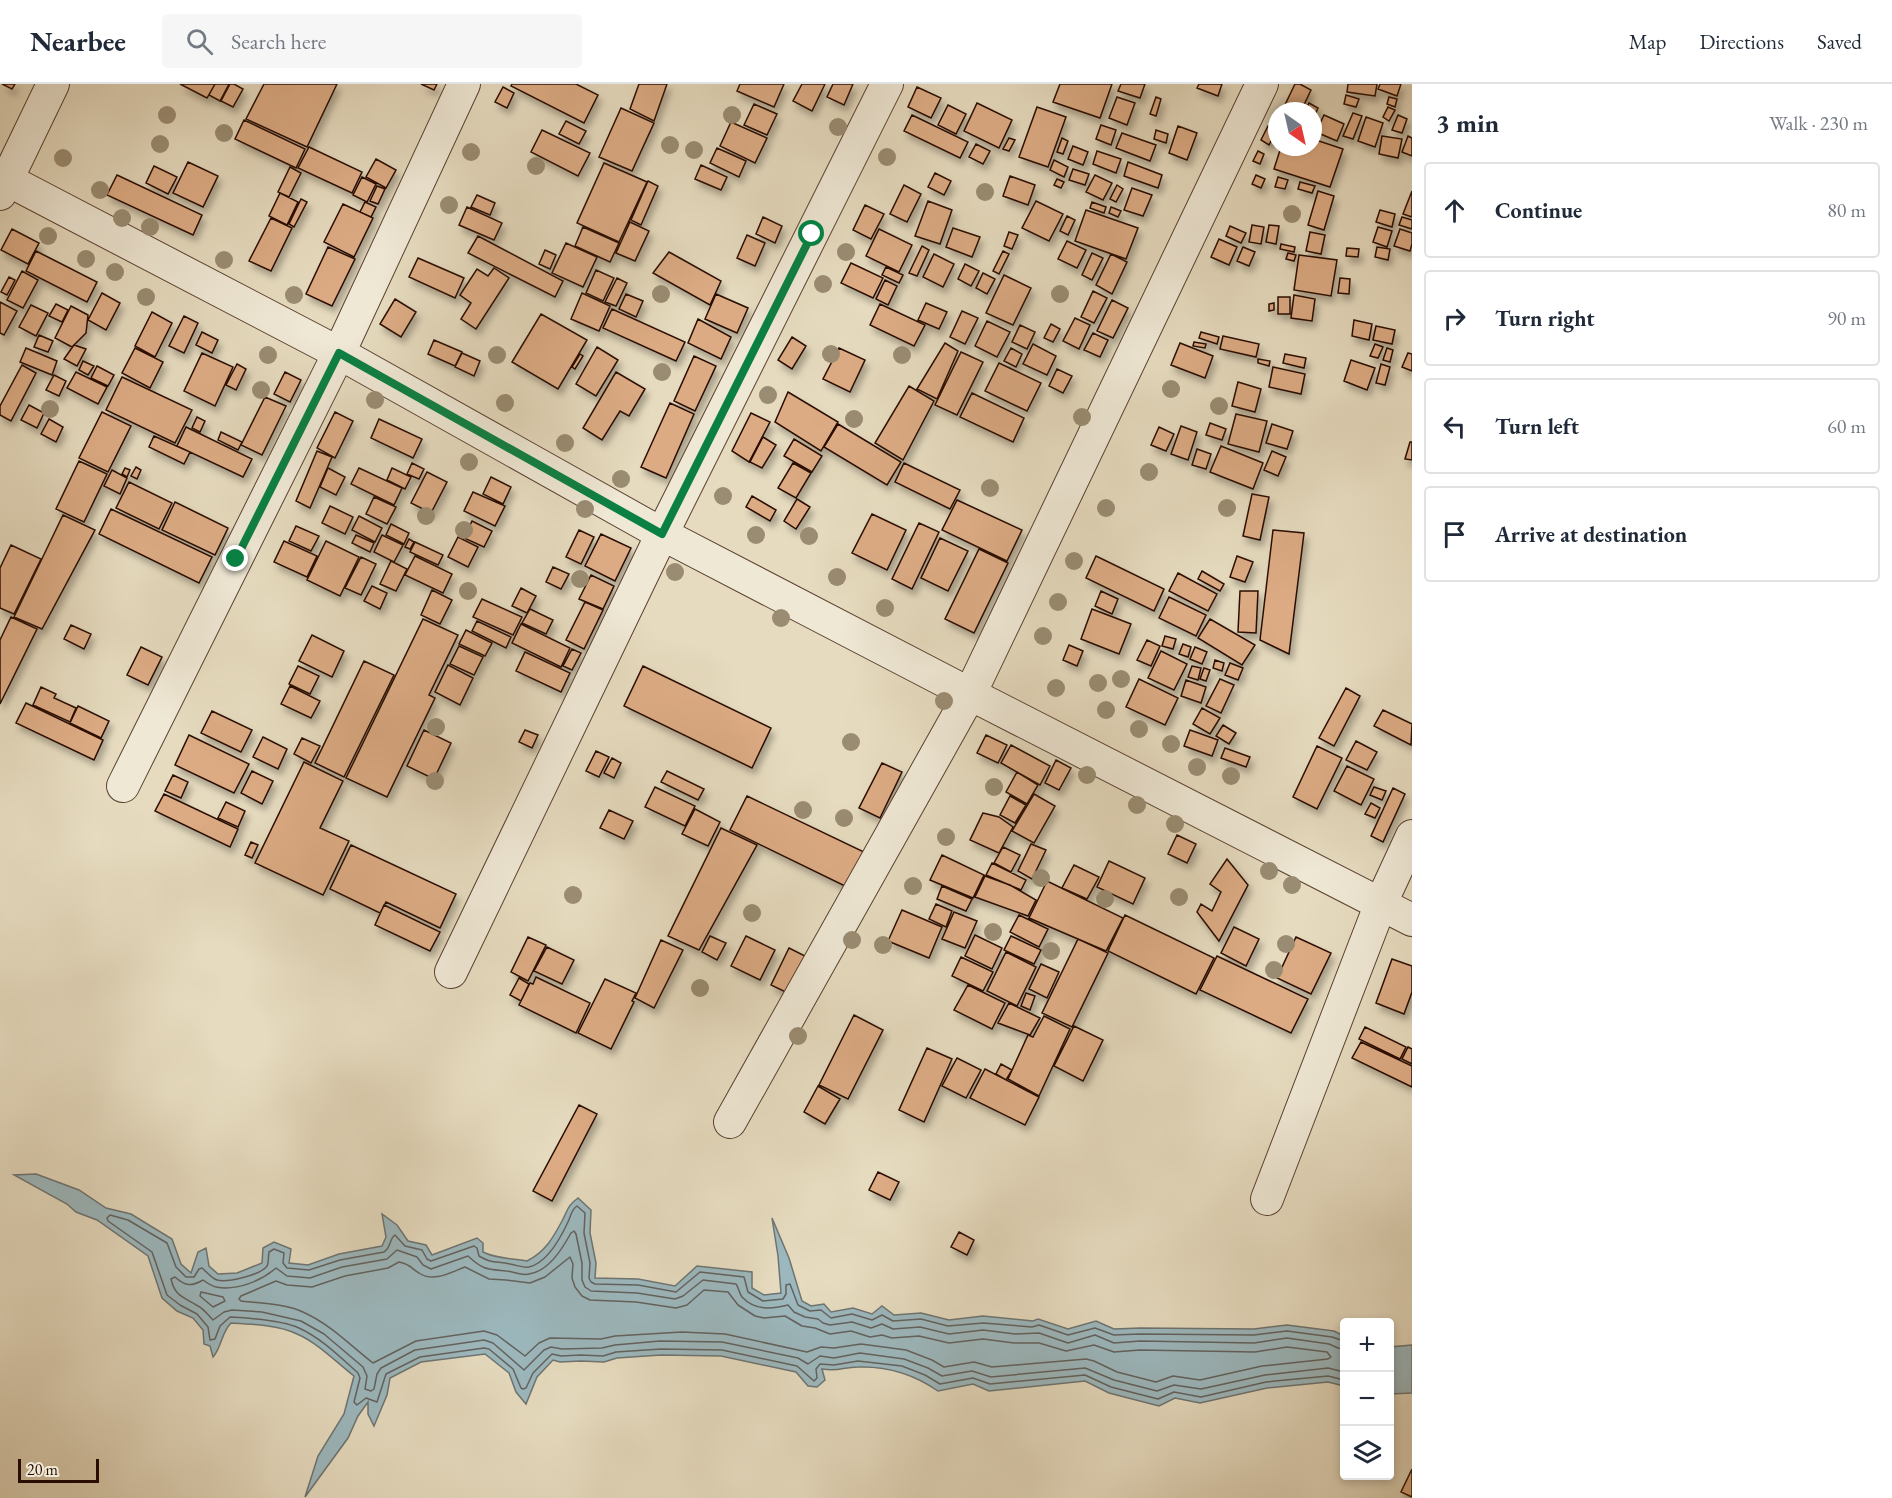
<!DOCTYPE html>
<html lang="en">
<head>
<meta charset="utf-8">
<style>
  :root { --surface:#fff; --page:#f6f6f7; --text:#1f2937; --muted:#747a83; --line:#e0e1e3 }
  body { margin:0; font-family:"EB Garamond",serif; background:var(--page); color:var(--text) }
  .controls { position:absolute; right:18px; bottom:18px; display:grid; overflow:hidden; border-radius:6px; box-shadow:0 3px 9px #0003 }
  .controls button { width:54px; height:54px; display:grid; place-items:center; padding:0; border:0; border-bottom:2px solid var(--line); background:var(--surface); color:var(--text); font:30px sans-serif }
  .compass { position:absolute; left:1268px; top:18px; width:54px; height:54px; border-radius:50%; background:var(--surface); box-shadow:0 3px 9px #0003; rotate:146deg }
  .scale { position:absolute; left:18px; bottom:15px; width:81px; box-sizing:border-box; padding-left:6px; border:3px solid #2a0d00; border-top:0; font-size:16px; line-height:21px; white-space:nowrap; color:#2a0d00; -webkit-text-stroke:4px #efe8d5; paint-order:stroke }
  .stop { position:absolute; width:18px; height:18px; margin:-14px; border:4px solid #0b8043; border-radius:50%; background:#fff }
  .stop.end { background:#0b8043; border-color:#fff; box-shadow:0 2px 6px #0008 }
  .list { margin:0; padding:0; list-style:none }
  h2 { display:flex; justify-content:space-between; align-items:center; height:78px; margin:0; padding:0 24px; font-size:26px }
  h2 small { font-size:20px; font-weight:400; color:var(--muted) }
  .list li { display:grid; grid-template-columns:39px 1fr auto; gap:18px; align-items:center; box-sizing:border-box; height:96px; margin:0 12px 12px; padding:0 12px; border:2px solid var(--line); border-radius:6px }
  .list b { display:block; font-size:22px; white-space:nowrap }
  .list em { font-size:20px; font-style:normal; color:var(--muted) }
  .icon { flex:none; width:33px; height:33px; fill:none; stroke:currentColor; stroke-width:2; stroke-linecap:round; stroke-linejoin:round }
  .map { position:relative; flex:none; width:1412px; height:1414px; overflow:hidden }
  header { display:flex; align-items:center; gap:36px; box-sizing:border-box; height:84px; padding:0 30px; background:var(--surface); border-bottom:2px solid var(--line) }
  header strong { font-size:28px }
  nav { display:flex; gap:33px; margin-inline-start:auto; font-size:21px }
  .search { width:420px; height:54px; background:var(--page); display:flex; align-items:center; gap:15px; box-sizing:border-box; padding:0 21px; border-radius:6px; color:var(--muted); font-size:22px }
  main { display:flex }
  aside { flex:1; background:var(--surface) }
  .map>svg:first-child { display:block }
</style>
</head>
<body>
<header>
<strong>Nearbee</strong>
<div class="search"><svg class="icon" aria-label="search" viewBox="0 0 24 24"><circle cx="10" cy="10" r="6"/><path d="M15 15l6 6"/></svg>Search here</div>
<nav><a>Map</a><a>Directions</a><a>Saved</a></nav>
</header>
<main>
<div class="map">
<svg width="1412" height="1414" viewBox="0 0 1412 1414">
  <defs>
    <filter id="shadow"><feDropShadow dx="3.5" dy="6" stdDeviation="3" flood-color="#0004"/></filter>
  </defs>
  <rect width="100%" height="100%" fill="#e6dbbf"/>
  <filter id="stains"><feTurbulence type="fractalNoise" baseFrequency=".00333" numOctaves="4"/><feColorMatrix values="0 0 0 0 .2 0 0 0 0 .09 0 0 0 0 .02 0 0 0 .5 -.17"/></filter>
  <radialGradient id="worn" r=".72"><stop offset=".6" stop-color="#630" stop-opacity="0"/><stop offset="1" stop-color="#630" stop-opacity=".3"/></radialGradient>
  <path fill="#9cb8be" stroke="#6e7472" stroke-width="1.5" d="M36 1090 79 1106 106 1124 131 1130 172 1155 181 1180 191 1189 198 1168 206 1164 209 1182 218 1190 237 1189 262 1179 263 1164 274 1158 291 1165 289 1179 308 1181 339 1170 382 1162 386 1153 382 1130 397 1141 408 1157 426 1161 432 1171 477 1154 483 1159V1168C496 1175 512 1174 527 1177 545 1168 553 1154 562 1137 568 1126 567 1122 578 1114L591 1126 590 1149 596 1179 595 1194 638 1195 675 1202 697 1182 752 1188V1204L764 1211 781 1209 778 1172 772 1134 789 1174 802 1217 811 1222 824 1220 831 1228 853 1224 872 1230 882 1222 894 1231 921 1229 949 1236 983 1232 1033 1237 1038 1235 1068 1245 1096 1237 1114 1245 1140 1244 1254 1245 1287 1241 1334 1247 1344 1252V1302L1328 1298 1267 1304 1200 1319 1175 1314 1159 1322 1109 1309 1085 1297 989 1307 973 1300 938 1307C915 1291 887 1282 858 1283 843 1283 839 1288 822 1285L825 1296 817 1303 808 1302 796 1288 721 1272 661 1271 617 1274 604 1278 581 1277 560 1278 553 1276 537 1293 526 1320 516 1308 509 1289 485 1270 421 1278 390 1294 387 1311 374 1342 368 1330V1318L358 1332 348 1354 305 1413 318 1372 344 1330 354 1292C336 1278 318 1259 297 1250 279 1241 251 1240 231 1239 221 1249 222 1263 213 1273L210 1262 204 1260 203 1246 193 1234 177 1227 162 1214 148 1172 97 1136 76 1128 67 1120 14 1091Z
    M1412 1261V1309L1390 1310V1263Z"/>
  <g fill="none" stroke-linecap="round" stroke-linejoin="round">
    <path stroke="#63625f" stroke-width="1.5" d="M570 1173 573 1180 572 1194 575 1203 582 1212 590 1216 636 1218 676 1224 687 1221 704 1206 728 1208 738 1221 755 1232 764 1234 785 1232 802 1242 815 1244 830 1250 851 1247 870 1253 882 1251 892 1254 919 1252 949 1259 983 1255 1014 1259H1039L1066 1267 1094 1261 1114 1268 1140 1266 1255 1268 1287 1263 1327 1268 1331 1273 1328 1275 1262 1282 1200 1296 1173 1292 1156 1298 1117 1288 1094 1277 1086 1275 992 1283 974 1278 944 1283 932 1276 906 1266 861 1260 834 1264 821 1263 807 1268 725 1250 682 1248 615 1252 601 1255 550 1254 539 1259 525 1272 497 1251 484 1247 416 1257 373 1279C351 1262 331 1241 305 1229 288 1220 260 1219 241 1217L239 1215 241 1212 276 1197 287 1201 312 1203 345 1192 388 1184 399 1178C412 1181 409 1183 419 1189 434 1199 451 1188 465 1183L489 1195 506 1196 530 1199 545 1193Z
      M201 1208 223 1213 225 1217 213 1223 200 1212Z
      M1344 1257 1332 1253 1287 1247 1254 1251 1140 1250 1114 1251 1095 1244 1068 1251 1039 1241 1032 1243 983 1239 948 1242 921 1235 893 1237 882 1231 872 1236 852 1230 831 1234 821 1226 810 1227 798 1221 790 1200 786 1201V1210L783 1215 763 1217 748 1208 744 1193 700 1188 676 1208 638 1201 595 1200 591 1198 589 1194 590 1179 584 1149 585 1129 577 1122C571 1126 571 1132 568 1138 561 1153 547 1179 529 1183 523 1184 516 1181 510 1180 497 1177 492 1180 479 1172L477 1164 474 1162 431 1177 427 1175 422 1166 405 1162 395 1151C389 1155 391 1164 384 1168L340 1176 309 1186 287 1184 283 1179 284 1169 274 1165 269 1168C268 1172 269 1179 267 1182 261 1191 226 1199 217 1196 211 1194 206 1187 202 1184L199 1185 194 1193H186L176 1183 167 1159 128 1136 110 1131 107 1134 108 1137 152 1168 167 1211 180 1221 197 1230 208 1243 210 1256 215 1255 220 1242 230 1233C249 1234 282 1236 299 1244 321 1254 340 1273 358 1289L360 1294 354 1318 357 1321 366 1314 377 1318 386 1290 420 1273 484 1264 489 1265 513 1285 521 1304 523 1305 526 1304 533 1289 552 1270 561 1272 581 1271 603 1272 616 1268 661 1265 722 1266 797 1282 814 1297 817 1294 816 1285 820 1280 834 1281 858 1277 902 1282 925 1291 940 1300 973 1294 990 1300 1085 1291 1111 1303 1158 1315 1174 1308 1201 1313 1266 1298 1328 1292 1344 1296
      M1344 1265 1338 1264 1329 1260 1287 1254 1254 1259 1140 1257 1114 1259 1095 1251 1068 1259 1039 1249 1015 1250 983 1246 949 1250 920 1243 893 1245 882 1240 871 1244 852 1238 830 1241 823 1239 818 1235 805 1233 794 1228 788 1221C772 1225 755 1227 742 1213 739 1209 739 1204 736 1200L703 1196 683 1212 675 1215 637 1209 591 1207 585 1203 582 1196V1179L576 1150 574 1147 571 1149C562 1165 549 1187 529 1190 521 1192 513 1187 506 1187 487 1185 483 1186 468 1172L431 1185 423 1181 417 1173 397 1166 387 1175 342 1183 310 1194 287 1192 276 1184C261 1197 237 1207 216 1203 211 1202 207 1199 203 1196 191 1203 185 1202 175 1193L171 1195C175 1213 184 1213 198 1222 204 1225 208 1231 213 1236L224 1228 232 1226 262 1228 301 1237 324 1250 363 1283 367 1292 365 1305 371 1307 374 1305 377 1290 381 1284 415 1266 484 1256 493 1259 524 1286 544 1266 551 1263 562 1265 602 1264 615 1261 660 1257 722 1258 798 1274 808 1280 820 1272 834 1274 860 1269 904 1275 928 1284 942 1292 972 1287 991 1293 1085 1284 1114 1296 1157 1307 1174 1301 1201 1305 1265 1291 1328 1284 1344 1288"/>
  </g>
  <path fill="#dcab84" stroke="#2a0d00" stroke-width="1.5" filter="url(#shadow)" d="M2 0H15L12 5Z
    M180 0H215L207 14Z
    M215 0H229L220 17 209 11Z
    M230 0H234L243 5 233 23 221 17Z
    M264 0H337L307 63 246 35Z
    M421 0H437L434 6Z
    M512 0H576L598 11 584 39 511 2Z
    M639 0H667L654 37 630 25Z
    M740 0H784L774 23 737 7Z
    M802 0H825L812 27 793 17Z
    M833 0H853L844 21 827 13Z
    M1060 0H1112L1100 34 1053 18Z
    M1121 0H1145L1140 14 1118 7Z
    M1199 0H1222L1218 12 1197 4Z
    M1295 0H1300L1311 6 1301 27H1282Z
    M1348 0H1377L1375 12 1347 8Z
    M1380 0H1401L1397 12 1378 5Z
    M503 3 514 9 507 24 495 18Z
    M917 3 941 14 931 34 908 23Z
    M1346 11 1359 15 1356 23 1344 20Z
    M1117 13 1135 19 1127 41 1109 34Z
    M1156 13 1161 15 1156 32 1150 30Z
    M1389 13 1397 15 1395 23 1387 20Z
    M977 19 1012 36 999 64 964 47Z
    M1309 19 1318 24 1313 35V27H1305Z
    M754 20 777 30 767 51 744 41Z
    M948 21 966 30 956 50 938 41Z
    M1037 23 1066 33 1048 83 1019 73Z
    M1388 23 1395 26 1389 37 1383 33Z
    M621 24 654 39 632 87 599 73Z
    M1353 29 1362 32 1353 55 1343 52Z
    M912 31 968 58 960 74 904 47Z
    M1324 31 1344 40 1337 57 1316 48Z
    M1398 31 1407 35 1402 49 1392 46Z
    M1366 33 1383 39 1375 63 1358 57Z
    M244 36 305 65 296 84 235 55Z
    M566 37 586 47 579 60 559 50Z
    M731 38 767 54 755 79 720 62Z
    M1101 41 1116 46 1111 61 1096 55Z
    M1178 42 1197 49 1187 76 1169 69Z
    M1268 42 1276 47 1269 61 1261 56Z
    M542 46 590 69 578 92 531 68Z
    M1156 46 1168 50 1166 59 1154 55Z
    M1122 49 1156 61 1150 77 1116 64Z
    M1382 52 1402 55 1398 74 1379 70Z
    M1408 52 1412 54V72L1402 68Z
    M1009 54 1015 56 1009 67 1003 65Z
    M1062 54 1068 57 1063 70 1057 68Z
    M1313 55 1343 65 1330 103 1274 85 1281 63H1313Z
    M976 60 990 67 983 80 969 73Z
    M1073 62 1088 68 1083 81 1068 75Z
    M309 63 362 88 352 109 298 84Z
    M717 64 746 77 739 93 710 79Z
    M1097 67 1121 75 1116 89 1093 80Z
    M1258 67 1264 70 1260 80 1253 77Z
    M376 75 396 86 386 104 366 93Z
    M1054 76 1068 83 1064 93 1050 86Z
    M188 78 218 92 203 123 173 109Z
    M1128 78 1162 91 1158 104 1124 92Z
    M604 79 647 98 619 158 577 139Z
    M701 81 727 93 721 106 695 95Z
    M154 82 177 93 168 110 146 99Z
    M290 83 301 89 289 113 278 108Z
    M1073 85 1089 90 1085 101 1069 96Z
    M935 89 951 97 944 111 928 103Z
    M117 91 202 131 193 151 107 111Z
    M1095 91 1112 99 1103 116 1086 108Z
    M1256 91 1265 95 1261 104 1252 100Z
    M1010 92 1035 101 1028 121 1003 112Z
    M362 93 376 100 367 118 353 111Z
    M1278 93 1288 96 1285 105 1275 103Z
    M1057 95 1064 98 1061 104 1054 101Z
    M648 97 658 102 641 141 631 136Z
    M1300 98 1315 102 1312 109 1298 105Z
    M904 101 921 110 907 138 890 130Z
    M1117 101 1123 105 1116 118 1110 115Z
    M377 102 385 105 378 120 370 117Z
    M1132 104 1152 111 1143 132 1124 126Z
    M1318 107 1334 112 1324 146 1308 141Z
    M1412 107V133L1403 130Z
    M280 109 298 118 287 141 269 132Z
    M477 111 495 119 490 131 471 123Z
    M301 115 307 118 294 143 289 140Z
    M928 117 952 126 940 160 915 152Z
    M1036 117 1063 130 1049 157 1022 144Z
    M365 118 376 123 371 133 360 128Z
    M1092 118 1106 123 1104 129 1090 124Z
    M343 120 373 134 354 173 324 158Z
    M865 121 884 130 871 155 853 146Z
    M467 123 502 139 494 156 459 141Z
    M1111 123 1121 127 1118 133 1109 129Z
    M1086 126 1138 144 1126 175 1075 157Z
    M1380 126 1395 130 1392 143 1376 138Z
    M1067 132 1075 136 1068 151 1060 147Z
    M763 133 782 142 775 159 756 150Z
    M1402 133 1412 136V145L1399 141Z
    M271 134 292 144 271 187 249 177Z
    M630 138 649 147 635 177 616 169Z
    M1252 141 1264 143 1261 160 1249 158Z
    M1269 141 1279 142 1276 160 1266 158Z
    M1230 142 1246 149 1241 159 1226 152Z
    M583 143 619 159 610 178 575 162Z
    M1378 143 1392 147 1387 163 1373 158Z
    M953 144 980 153 972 173 946 163Z
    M12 145 39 159 28 180 1 166Z
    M879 145 912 161 899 188 866 172Z
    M1400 145 1412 149V160L1410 167 1394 162Z
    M1009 148 1018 151 1012 165 1004 162Z
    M1310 148 1325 151 1321 170 1306 167Z
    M747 151 765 159 755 182 737 174Z
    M478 152 563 197 555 213 468 169Z
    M1219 155 1237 163 1229 181 1211 173Z
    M1067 157 1086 166 1077 184 1058 175Z
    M566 159 597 173 583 203 552 189Z
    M1281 160 1295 163 1294 168 1280 165Z
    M922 162 929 166 917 192 909 189Z
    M328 163 355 175 332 222 306 210Z
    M1243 163 1255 168 1249 182 1237 177Z
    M1377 163 1390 165 1388 176 1375 173Z
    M1347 164 1359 165 1358 173 1346 172Z
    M545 166 556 171 550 185 539 180Z
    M36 167 97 198 87 218 26 187Z
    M1003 167 1009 170 999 190 993 187Z
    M669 168 721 197 710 221 653 189Z
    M1092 169 1103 174 1092 196 1082 191Z
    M1288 169 1296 171 1294 177 1286 175Z
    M934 170 954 180 943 203 923 193Z
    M1111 170 1127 178 1112 210 1096 201Z
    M1299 171 1337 176 1331 212 1294 206Z
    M418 174 464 194 455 214 409 193Z
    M851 179 883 194 873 214 841 199Z
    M965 180 979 187 971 202 958 195Z
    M886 183 903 191 899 199 882 191Z
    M494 184 509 194 476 245 461 235 471 219 460 211 477 185 488 192Z
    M596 186 614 194 603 217 586 209Z
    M22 187 38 196 23 224 7 216Z
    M983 189 995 195 987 210 976 204Z
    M1004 191 1031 204 1013 241 986 229Z
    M9 193 15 196 7 211 1 208Z
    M617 194 627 199 616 222 605 218Z
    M1340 194 1350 195 1349 210 1338 209Z
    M885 196 897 202 888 221 876 215Z
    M1093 207 1107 214 1094 239 1081 233Z
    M102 209 120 219 106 246 88 236Z
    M582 209 610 222 599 247 571 235Z
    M626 210 643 217 636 233 619 225Z
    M716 210 748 224 737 249 705 235Z
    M1294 211 1315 215 1312 237 1291 234Z
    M1278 213H1290V230H1278Z
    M395 215 416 228 401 253 380 240Z
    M1112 216 1128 224 1113 254 1097 247Z
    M0 218 17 227 4 251 0 249Z
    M926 219 947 228 939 245 918 236Z
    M1274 219V226L1269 227V220Z
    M56 220 68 226 62 238 49 232Z
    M880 220 925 241 914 262 870 241Z
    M31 221 48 229 36 252 19 243Z
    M71 222 88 231 86 249 72 263 55 254Z
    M612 225 685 258 676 277 603 244Z
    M962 227 978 234 965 260 950 253Z
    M152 228 172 239 155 273 135 262Z
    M541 230 587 256 558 305 512 278Z
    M184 232 198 239 184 269 169 262Z
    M1075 234 1090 241 1079 265 1063 257Z
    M698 235 731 253 721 275 688 259Z
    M1354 236 1372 240 1369 256 1352 252Z
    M987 237 1010 248 997 273 975 262Z
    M1051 240 1060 245 1053 258 1044 254Z
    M1020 241 1035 248 1027 265 1012 258Z
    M1376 242 1395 246 1392 260 1373 256Z
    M202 248 218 256 212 269 196 261Z
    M1201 248 1219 253 1217 260 1199 254Z
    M1093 249 1108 256 1100 273 1084 266Z
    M39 251 53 257 48 268 34 263Z
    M1223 252 1259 260 1256 273 1220 265Z
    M792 253 806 262 792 285 778 276Z
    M434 256 462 268 455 282 428 270Z
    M1194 258 1206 260 1205 264 1193 262Z
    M945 259 958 267 937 315 917 305Z
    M1180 259 1213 272 1205 294 1171 281Z
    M1033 260 1056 272 1047 291 1023 280Z
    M1375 260 1383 263 1378 274 1370 272Z
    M74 261 86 265 77 282 64 275Z
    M597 263 618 276 596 312 576 300Z
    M26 264 57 277 52 291 20 278Z
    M135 264 163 278 150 304 122 289Z
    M839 264 865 276 850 308 823 295Z
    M1011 264 1022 270 1016 283 1004 277Z
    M1387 264 1393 266 1390 278 1383 276Z
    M961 268 983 278 957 331 935 321Z
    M202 269 233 283 215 322 184 307Z
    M462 269 480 277 474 292 455 283Z
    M1408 269 1412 270V287L1402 283Z
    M580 270 583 272 575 285 572 283Z
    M1285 270 1306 274 1304 284 1283 279Z
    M694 272 716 282 695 327 674 317Z
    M1258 275 1270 277 1269 282 1258 279Z
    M1351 276 1375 284 1367 306 1344 297Z
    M83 277 94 282 88 291 79 286Z
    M999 279 1041 299 1027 327 985 307Z
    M237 280 246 285 236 306 226 301Z
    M1381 280 1390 283 1385 301 1376 299Z
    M22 281 36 289 11 337 0 331V322Z
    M97 282 114 291 108 302 91 294Z
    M1273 283 1305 290 1301 310 1269 303Z
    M1057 285 1072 292 1063 309 1049 302Z
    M76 288 107 303 98 320 67 304Z
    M285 288 301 296 290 318 274 310Z
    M616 288 645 305 629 332 620 327 602 356 583 344Z
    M54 291 66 297 59 312 46 306Z
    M122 293 192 326 175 359 106 326Z
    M1238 298 1261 305 1255 328 1232 322Z
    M909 302 934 317 903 376 875 359Z
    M788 308 838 338 821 367 775 338Z
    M972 309 1024 334 1013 358 960 333Z
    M265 313 286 322 262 371 241 361Z
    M670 319 694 330 666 394 641 383Z
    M29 321 44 329 37 344 21 336Z
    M102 328 131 342 108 388 79 374Z
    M335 328 353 337 335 374 317 364Z
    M751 329 770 338 749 378 732 367Z
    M1236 330 1267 337 1259 368 1228 360Z
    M197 333 205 337 200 348 192 344Z
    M49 335 63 343 56 358 41 350Z
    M379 335 422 355 413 374 371 354Z
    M1210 339 1226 345 1222 356 1206 351Z
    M838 340 901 378 887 401 824 363Z
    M1272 340 1293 347 1287 365 1266 359Z
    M1181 342 1197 348 1188 376 1171 370Z
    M186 343 252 375 243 393 177 362Z
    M1159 343 1174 350 1166 367 1151 361Z
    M221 348 242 358 238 366 218 356Z
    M154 352 190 368 184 380 149 363Z
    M763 353 776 361 762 384 750 378Z
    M794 355 822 372 812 388 784 372Z
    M1410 358H1412V376L1405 375Z
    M1221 362 1263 379 1253 405 1210 388Z
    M1197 365 1211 370 1206 385 1192 381Z
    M317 367 332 373 310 424 296 417Z
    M1272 367 1286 373 1278 392 1264 386Z
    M79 377 107 390 84 438 56 425Z
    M412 379 424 385 419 395 407 390Z
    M793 379 811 389 796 414 778 404Z
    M904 379 960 406 950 425 895 398Z
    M136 383 141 386 137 395 131 392Z
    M125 384 130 386 127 393 122 390Z
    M328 384 345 393 336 411 320 403Z
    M359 384 402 404 394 421 351 400Z
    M392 384 411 393 405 405 387 396Z
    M112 386 127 394 120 410 104 402Z
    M427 388 447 398 431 429 411 419Z
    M491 393 511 403 503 420 483 410Z
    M129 398 172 419 159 445 116 424Z
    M473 408 505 422 495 442 464 427Z
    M1252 410 1269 413 1260 456 1243 452Z
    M752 412 776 426 770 437 746 423Z
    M374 413 396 423 387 440 366 430Z
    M797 415 810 423 796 445 784 437Z
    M957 416 1022 446 1007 477 942 446Z
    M175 418 228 444 215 471 162 446Z
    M330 422 353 433 345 450 322 439Z
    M111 425 212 473 199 499 99 450Z
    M872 430 906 446 887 486 852 469Z
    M63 431 95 446 42 545 14 533Z
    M359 432 382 444 375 458 352 446Z
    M472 437 492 447 484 463 464 454Z
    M919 439 939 448 912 505 892 495Z
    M391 440 409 449 404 460 386 451Z
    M296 442 319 452 311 467 289 457Z
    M579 446 594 453 581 480 566 473Z
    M1273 446 1304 449 1289 570 1260 556Z
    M601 450 631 464 615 497 585 482Z
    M356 451 374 459 370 468 352 459Z
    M382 451 403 461 394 478 374 468Z
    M458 453 478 463 468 483 448 473Z
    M940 454 968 467 948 507 921 494Z
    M409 455 414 458 410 465 405 463Z
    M284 457 317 472 307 493 274 478Z
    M326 457 359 473 340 512 307 496Z
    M415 458 443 471 438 481 410 468Z
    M11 461 41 475 14 530 0 524V484Z
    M979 465 1008 479 974 549 945 535Z
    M415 472 452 490 443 509 405 491Z
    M1096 472 1164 505 1154 527 1086 494Z
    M1237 472 1253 478 1245 498 1230 493Z
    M361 473 376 480 361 511 345 504Z
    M391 477 407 485 396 507 380 500Z
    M553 483 569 490 561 505 546 498Z
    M1202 487 1224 500 1220 507 1198 495Z
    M1178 489 1217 510 1208 527 1169 507Z
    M591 491 614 502 603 525 579 515Z
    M372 502 387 509 380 525 364 517Z
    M521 504 536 512 527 529 512 522Z
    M432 506 452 516 440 540 421 531Z
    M1101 507 1118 515 1112 530 1095 522Z
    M1240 507H1258L1256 549 1238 548Z
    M1169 513 1206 531 1196 552 1159 534Z
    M482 515 522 533 513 551 473 533Z
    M585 518 603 526 584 565 566 556Z
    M530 525 553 536 546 550 522 539Z
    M1092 525 1131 540 1119 570 1081 555Z
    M11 533 37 545 0 620V556Z
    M423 535 458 551 429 611 435 614 387 713 346 694Z
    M1210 535 1255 561 1242 581 1198 554Z
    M477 537 511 553 506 564 472 547Z
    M521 540 570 564 561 583 512 559Z
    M71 541 91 550 84 565 64 555Z
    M466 546 492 559 485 572 459 560Z
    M312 551 344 567 332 593 299 577Z
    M1165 552 1176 555 1173 565 1162 562Z
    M1147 556 1160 562 1151 582 1137 576Z
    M1183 560 1191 563 1188 573 1179 570Z
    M1069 561 1083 567 1077 582 1063 576Z
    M459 562 483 573 474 591 450 580Z
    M141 563 162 573 148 601 127 591Z
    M1195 563 1207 568 1202 580 1190 575Z
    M572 565 581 569 572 586 563 582Z
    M1161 567 1187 580 1174 606 1148 594Z
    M525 568 570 589 561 608 516 587Z
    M1215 576 1224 579 1222 587 1213 584Z
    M364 577 394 591 344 693 315 679Z
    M1230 579 1243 584 1238 596 1225 591Z
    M448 581 473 594 460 621 435 608Z
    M298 582 319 592 310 610 289 600Z
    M643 582 771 644 752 684 624 622Z
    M1192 582 1201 584 1198 596 1188 593Z
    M1204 584 1210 586 1206 597 1200 595Z
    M1139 595 1178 614 1165 641 1126 623Z
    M1220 595 1234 601 1221 629 1206 622Z
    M1186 596 1206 603 1201 619 1181 612Z
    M290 602 320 617 311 634 281 620Z
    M41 603 56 610 54 614 76 624 70 638 33 621Z
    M1346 604 1360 612 1334 662 1319 654Z
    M26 619 103 656 94 676 16 639Z
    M78 622 109 637 101 654 70 639Z
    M1202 624 1220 634 1210 650 1193 640Z
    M1383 626 1412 640 1411 661 1374 642Z
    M212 627 252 646 241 668 201 649Z
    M1223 641 1236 649 1229 660 1216 652Z
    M424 646 451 659 434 695 407 682Z
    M525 646 538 651 532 664 519 658Z
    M1190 646 1218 656 1212 672 1184 662Z
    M189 651 249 680 234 709 175 681Z
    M986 651 1007 661 998 679 977 669Z
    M263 653 287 665 278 685 253 673Z
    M302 654 320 662 311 679 294 670Z
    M1356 657 1377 668 1367 686 1346 676Z
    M1011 661 1050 682 1040 701 1001 679Z
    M1317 662 1342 674 1317 725 1293 713Z
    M1225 664 1250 673 1246 683 1221 674Z
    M596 667 609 673 599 693 586 687Z
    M612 674 621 679 614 694 604 689Z
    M1056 676 1071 684 1059 706 1045 699Z
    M304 678 343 697 320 744 349 757 323 811 255 779Z
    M882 679 902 688 880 734 859 724Z
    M1347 682 1374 695 1361 721 1334 707Z
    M252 687 273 697 262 720 241 709Z
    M667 687 704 705 698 716 661 698Z
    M1017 688 1038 701 1027 720 1006 708Z
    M173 691 188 698 181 714 165 707Z
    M655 703 695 722 685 742 645 723Z
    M1374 703 1386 707 1382 716 1370 711Z
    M1393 704 1405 710 1383 758 1371 752Z
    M164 710 238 745 230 763 155 727Z
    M1034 710 1055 722 1034 759 1012 747Z
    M747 712 864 768 847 803 730 746Z
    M1010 712 1026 721 1015 739 1000 731Z
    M226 718 245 727 238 743 218 734Z
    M1371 719 1380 724 1375 734 1365 730Z
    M695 725 720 738 708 762 682 750Z
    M609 726 633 737 624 755 600 744Z
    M983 729 999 733 1013 743 999 769 970 756Z
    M721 744 757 761 699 866 668 852Z
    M1177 751 1196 760 1187 779 1168 770Z
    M251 758 258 761 252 774 245 771Z
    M1031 760 1046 766 1032 795 1018 787Z
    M351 761 456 810 440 844 386 818 380 829 330 805Z
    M1003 763 1020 771 1011 788 994 779Z
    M942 771 984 791 973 814 930 796Z
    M1227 775 1248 801 1219 857 1197 828 1201 820 1212 827 1221 808 1210 800Z
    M1109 777 1145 794 1133 820 1097 803Z
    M992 779 1026 796 1021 806 986 791Z
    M1074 781 1099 793 1087 815 1062 804Z
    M985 792 1010 801 1036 816 1028 832 975 813Z
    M1047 797 1123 834 1106 867 1029 834Z
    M942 802 972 815 966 827 937 815Z
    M936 820 952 827 946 843 929 835Z
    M384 821 440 848 430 867 375 841Z
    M902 826 942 843 929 874 888 857Z
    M954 828 977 837 965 864 942 855Z
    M1019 831 1048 845 1039 863 1010 848Z
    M1125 831 1214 874 1196 910 1108 867Z
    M1234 843 1259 855 1246 882 1221 869Z
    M975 851 1002 864 992 885 965 872Z
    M710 852 726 859 717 876 702 868Z
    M746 852 775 866 760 896 731 882Z
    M1011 852 1041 866 1034 880 1004 866Z
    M528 853 546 861 528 897 511 888Z
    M1296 853 1331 869 1311 910 1277 894Z
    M1078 855 1108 869 1072 943 1042 929Z
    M661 856 683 866 654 924 635 914Z
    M547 863 574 876 562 900 534 887Z
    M789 864 813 876 796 913 771 901Z
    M1006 868 1036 883 1017 922 987 907Z
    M1217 872 1308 915 1291 949 1200 906Z
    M961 873 993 888 983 907 952 892Z
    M1392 875 1412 882V908L1404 930 1376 919Z
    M1041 880 1059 888 1047 914 1029 905Z
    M536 893 590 919 576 949 519 921 530 899 533 900Z
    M519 894 529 900 521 917 510 911Z
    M605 895 636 909 632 917 634 918 611 965 578 949Z
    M968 901 1005 919 992 945 954 926Z
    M1026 909 1035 912 1030 926 1021 922Z
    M1009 919 1040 934 1030 951 998 939Z
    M854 931 883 946 848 1015 819 1001Z
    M1044 932 1070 945 1039 1012 1008 995 1028 951 1033 953Z
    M1074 942 1103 956 1083 997 1054 982Z
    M1365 943 1406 963 1400 975 1359 955Z
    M1361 958 1412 982V1003L1352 974Z
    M1408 963 1412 965V980L1402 975Z
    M927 964 952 975 924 1038 899 1026Z
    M957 974 981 986 966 1014 942 1002Z
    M1001 980 1012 986 1006 996 996 990Z
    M985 985 1039 1013 1025 1041 970 1014Z
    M818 1002 840 1015 825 1040 804 1028Z
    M579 1021 597 1030 552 1117 533 1107Z
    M878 1088 899 1098 890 1116 869 1106Z
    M959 1148 974 1156 967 1171 951 1163Z
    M1412 1385V1413L1401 1408Z"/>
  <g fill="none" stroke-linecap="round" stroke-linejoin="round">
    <g stroke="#594030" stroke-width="34">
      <path id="minor" d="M0 92 339 269 662 450 970 610 1412 836
        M0 110 53 0
        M123 702 339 269 464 0
        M451 888 662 450 887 0
        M730 1038 970 610 1262 0
        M1267 1115 1381 819 1412 752"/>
    </g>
    <use href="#minor" stroke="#efe8d5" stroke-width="32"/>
  </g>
  <g fill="#9a8c72">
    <circle cx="167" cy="31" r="9"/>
    <circle cx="732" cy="31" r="9"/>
    <circle cx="838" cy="43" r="9"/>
    <circle cx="224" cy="49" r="9"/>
    <circle cx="160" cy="60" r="9"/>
    <circle cx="670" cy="61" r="9"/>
    <circle cx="694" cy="66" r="9"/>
    <circle cx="471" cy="68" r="9"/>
    <circle cx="887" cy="73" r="9"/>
    <circle cx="63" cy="74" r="9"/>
    <circle cx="536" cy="82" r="9"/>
    <circle cx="100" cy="106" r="9"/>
    <circle cx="985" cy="108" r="9"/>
    <circle cx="449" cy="121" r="9"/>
    <circle cx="1292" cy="130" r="9"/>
    <circle cx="122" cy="134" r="9"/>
    <circle cx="150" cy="143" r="9"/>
    <circle cx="48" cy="152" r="9"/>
    <circle cx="846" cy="168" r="9"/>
    <circle cx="86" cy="175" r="9"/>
    <circle cx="224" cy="176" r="9"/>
    <circle cx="115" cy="188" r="9"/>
    <circle cx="823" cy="200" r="9"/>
    <circle cx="661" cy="210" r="9"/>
    <circle cx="1060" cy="210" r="9"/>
    <circle cx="294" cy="211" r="9"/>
    <circle cx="146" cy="213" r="9"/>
    <circle cx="831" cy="270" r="9"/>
    <circle cx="268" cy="271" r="9"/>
    <circle cx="497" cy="271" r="9"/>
    <circle cx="902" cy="271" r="9"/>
    <circle cx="662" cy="288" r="9"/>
    <circle cx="1171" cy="305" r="9"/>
    <circle cx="261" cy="306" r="9"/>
    <circle cx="768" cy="311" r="9"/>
    <circle cx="375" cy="316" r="9"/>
    <circle cx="505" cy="319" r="9"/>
    <circle cx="1219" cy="322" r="9"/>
    <circle cx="50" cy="325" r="9"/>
    <circle cx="1082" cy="333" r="9"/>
    <circle cx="854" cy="335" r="9"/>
    <circle cx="565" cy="359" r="9"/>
    <circle cx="469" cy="378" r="9"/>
    <circle cx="1149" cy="388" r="9"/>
    <circle cx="621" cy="395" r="9"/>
    <circle cx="990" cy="404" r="9"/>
    <circle cx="723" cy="412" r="9"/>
    <circle cx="1106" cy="424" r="9"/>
    <circle cx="1227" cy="424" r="9"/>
    <circle cx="585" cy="425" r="9"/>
    <circle cx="426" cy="432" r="9"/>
    <circle cx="464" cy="446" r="9"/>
    <circle cx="756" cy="451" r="9"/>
    <circle cx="809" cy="452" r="9"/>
    <circle cx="1074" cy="477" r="9"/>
    <circle cx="675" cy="488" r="9"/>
    <circle cx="837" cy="493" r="9"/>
    <circle cx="580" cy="495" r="9"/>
    <circle cx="468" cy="507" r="9"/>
    <circle cx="1058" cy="518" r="9"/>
    <circle cx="885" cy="524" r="9"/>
    <circle cx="781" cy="534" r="9"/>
    <circle cx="1043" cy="552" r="9"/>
    <circle cx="1121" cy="595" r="9"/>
    <circle cx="1098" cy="599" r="9"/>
    <circle cx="1056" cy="604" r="9"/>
    <circle cx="944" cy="617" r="9"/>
    <circle cx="1106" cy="626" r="9"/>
    <circle cx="436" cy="643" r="9"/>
    <circle cx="1139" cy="645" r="9"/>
    <circle cx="851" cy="658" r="9"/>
    <circle cx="1171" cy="660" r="9"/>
    <circle cx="1197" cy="683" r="9"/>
    <circle cx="1087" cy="691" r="9"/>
    <circle cx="1231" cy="692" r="9"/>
    <circle cx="435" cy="697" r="9"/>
    <circle cx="994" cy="703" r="9"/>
    <circle cx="1137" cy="721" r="9"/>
    <circle cx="803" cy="726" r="9"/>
    <circle cx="844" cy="734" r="9"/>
    <circle cx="1175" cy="740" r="9"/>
    <circle cx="946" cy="753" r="9"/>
    <circle cx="1269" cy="787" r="9"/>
    <circle cx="1041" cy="794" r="9"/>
    <circle cx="1292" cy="801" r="9"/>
    <circle cx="913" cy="802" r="9"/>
    <circle cx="573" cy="811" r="9"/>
    <circle cx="1179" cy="813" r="9"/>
    <circle cx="1105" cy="815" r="9"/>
    <circle cx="752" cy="829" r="9"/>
    <circle cx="993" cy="848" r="9"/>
    <circle cx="852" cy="856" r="9"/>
    <circle cx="1286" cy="860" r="9"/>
    <circle cx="883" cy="861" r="9"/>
    <circle cx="1051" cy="867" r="9"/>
    <circle cx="1274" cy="886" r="9"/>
    <circle cx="700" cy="904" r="9"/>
    <circle cx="798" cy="952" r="9"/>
  </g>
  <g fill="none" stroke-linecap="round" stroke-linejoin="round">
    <path stroke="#0b8043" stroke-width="8" d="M236 475 339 269 662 450 812 150"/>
  </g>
  <rect width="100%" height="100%" filter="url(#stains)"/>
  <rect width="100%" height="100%" fill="url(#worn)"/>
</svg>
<div class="controls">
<button>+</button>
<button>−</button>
<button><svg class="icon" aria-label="layers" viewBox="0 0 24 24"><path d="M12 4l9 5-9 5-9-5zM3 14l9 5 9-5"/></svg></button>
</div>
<svg class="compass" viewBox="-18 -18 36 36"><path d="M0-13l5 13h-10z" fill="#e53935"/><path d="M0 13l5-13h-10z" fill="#747a83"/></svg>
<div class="scale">20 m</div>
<div class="stop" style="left:812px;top:150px"></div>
<div class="stop end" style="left:236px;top:475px"></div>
</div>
<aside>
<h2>3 min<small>Walk · 230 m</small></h2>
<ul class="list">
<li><svg class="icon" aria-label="ahead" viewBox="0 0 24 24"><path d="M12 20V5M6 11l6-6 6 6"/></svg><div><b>Continue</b></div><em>80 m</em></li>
<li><svg class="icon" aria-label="right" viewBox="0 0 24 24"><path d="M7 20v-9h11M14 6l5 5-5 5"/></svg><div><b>Turn right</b></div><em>90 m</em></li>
<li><svg class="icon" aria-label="left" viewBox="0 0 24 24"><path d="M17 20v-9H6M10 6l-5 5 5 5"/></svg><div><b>Turn left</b></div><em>60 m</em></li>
<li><svg class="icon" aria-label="arrive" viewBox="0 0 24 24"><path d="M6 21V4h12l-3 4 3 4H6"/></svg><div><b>Arrive at destination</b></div></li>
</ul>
</aside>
</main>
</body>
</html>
